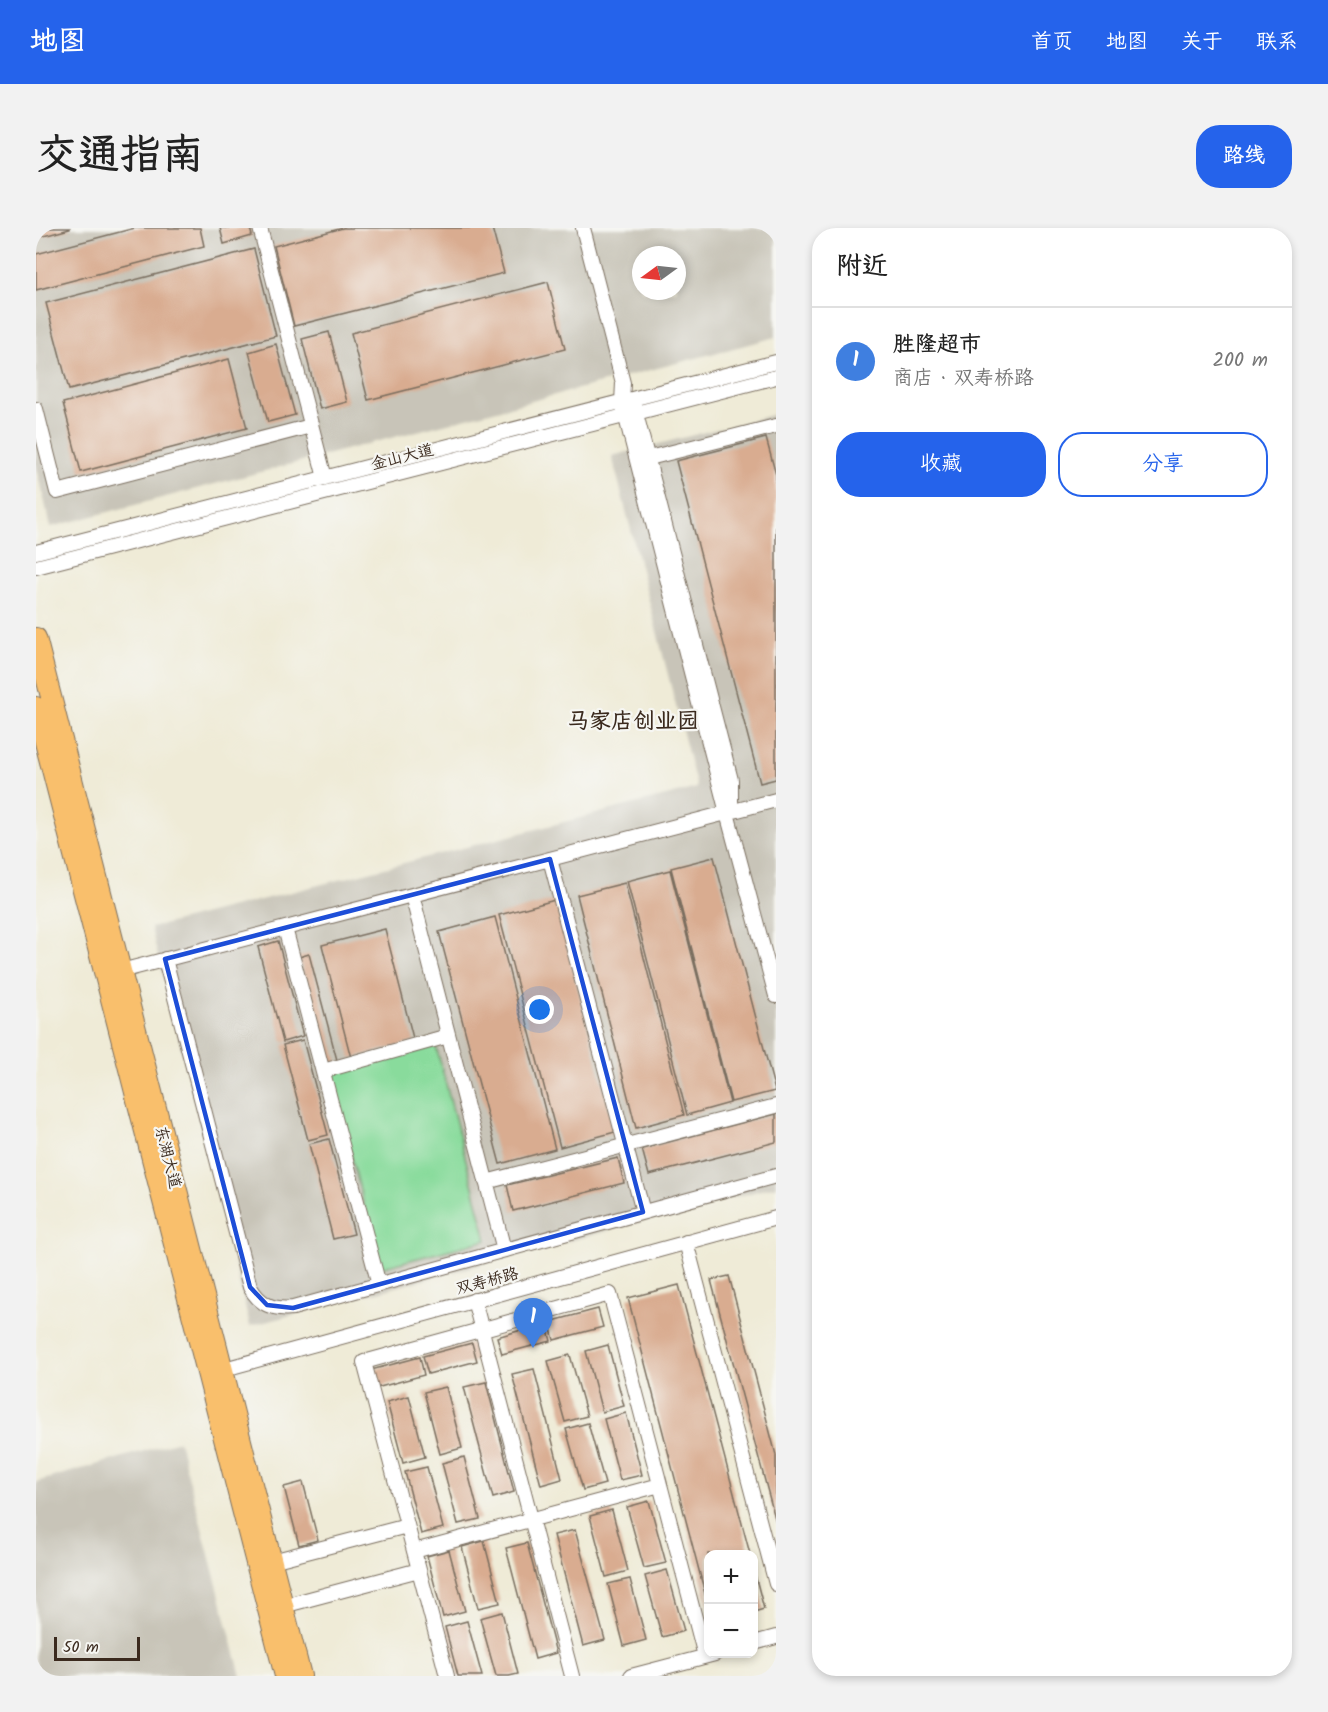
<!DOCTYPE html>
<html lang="zh">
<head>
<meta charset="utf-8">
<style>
  :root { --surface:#fff; --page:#f2f2f2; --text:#222; --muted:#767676; --line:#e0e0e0; --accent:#2563eb }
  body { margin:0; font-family:Kalam,"LXGW WenKai TC",sans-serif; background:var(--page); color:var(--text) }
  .controls { position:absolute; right:18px; bottom:18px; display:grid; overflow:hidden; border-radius:12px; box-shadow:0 3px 9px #0003 }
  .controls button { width:54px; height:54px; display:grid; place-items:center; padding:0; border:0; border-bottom:2px solid var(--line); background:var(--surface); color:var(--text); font:30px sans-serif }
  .compass { position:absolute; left:596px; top:18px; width:54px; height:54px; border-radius:50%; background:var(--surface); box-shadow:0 3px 9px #0003; rotate:255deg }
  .scale { position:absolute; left:18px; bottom:15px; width:86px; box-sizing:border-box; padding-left:6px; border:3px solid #3b2a1e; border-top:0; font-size:16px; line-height:21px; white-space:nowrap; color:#3b2a1e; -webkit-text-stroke:4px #f6f6f2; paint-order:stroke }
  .you { position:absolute; left:504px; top:782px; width:21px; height:21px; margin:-15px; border:4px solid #fff; border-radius:50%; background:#1a73e8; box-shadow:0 0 0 9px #1a73e833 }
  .badge { display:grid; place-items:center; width:39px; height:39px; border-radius:50%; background:var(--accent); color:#fff; font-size:20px; font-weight:700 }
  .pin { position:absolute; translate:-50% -50px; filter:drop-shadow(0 2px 3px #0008) }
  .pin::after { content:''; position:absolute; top:32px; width:21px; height:18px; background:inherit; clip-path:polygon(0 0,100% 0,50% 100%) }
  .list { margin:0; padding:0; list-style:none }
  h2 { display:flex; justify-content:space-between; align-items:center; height:78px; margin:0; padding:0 24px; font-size:26px }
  h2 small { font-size:20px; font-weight:400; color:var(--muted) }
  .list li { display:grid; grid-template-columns:39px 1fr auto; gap:18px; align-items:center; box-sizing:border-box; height:108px; padding:0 24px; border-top:2px solid var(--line) }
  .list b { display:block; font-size:22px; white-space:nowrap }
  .list p { margin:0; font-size:20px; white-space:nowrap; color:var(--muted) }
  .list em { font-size:20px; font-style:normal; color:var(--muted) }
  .actions { display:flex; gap:12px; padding:18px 24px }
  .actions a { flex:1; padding:14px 0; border:2px solid var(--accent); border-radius:24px; text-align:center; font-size:21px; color:var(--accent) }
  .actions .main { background:var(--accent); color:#fff }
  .map { position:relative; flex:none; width:740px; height:1448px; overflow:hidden; border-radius:24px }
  header { display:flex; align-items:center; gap:36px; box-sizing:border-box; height:84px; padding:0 30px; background:var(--accent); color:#fff }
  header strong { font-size:28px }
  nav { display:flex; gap:33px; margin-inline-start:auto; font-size:21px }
  .intro { display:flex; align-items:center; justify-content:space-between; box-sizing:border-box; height:144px; padding:0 36px }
  h1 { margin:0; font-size:42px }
  .button { padding:15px 27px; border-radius:24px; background:var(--accent); color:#fff; font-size:21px; font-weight:700 }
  main { display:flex; gap:36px; padding:0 36px }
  aside { flex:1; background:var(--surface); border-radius:24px; box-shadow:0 3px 9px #0003 }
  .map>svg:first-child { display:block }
</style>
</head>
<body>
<header>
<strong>地图</strong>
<nav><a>首页</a><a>地图</a><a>关于</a><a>联系</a></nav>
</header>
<div class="intro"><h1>交通指南</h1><a class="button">路线</a></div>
<main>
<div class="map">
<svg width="740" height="1448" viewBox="0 0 740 1448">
  <rect width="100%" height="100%" fill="#f6f6f2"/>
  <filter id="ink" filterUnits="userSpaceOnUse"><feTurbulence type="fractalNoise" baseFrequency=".0167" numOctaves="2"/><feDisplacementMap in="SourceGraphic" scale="12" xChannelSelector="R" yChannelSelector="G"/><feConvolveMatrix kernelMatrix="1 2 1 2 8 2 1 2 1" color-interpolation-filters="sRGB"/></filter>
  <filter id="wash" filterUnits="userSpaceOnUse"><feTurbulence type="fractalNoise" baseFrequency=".008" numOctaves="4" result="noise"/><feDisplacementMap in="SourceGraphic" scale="24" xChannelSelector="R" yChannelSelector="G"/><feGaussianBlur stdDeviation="1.35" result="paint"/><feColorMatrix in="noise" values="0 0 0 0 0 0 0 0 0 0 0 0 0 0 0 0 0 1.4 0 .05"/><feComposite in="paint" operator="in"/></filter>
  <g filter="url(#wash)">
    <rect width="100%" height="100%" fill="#efebd7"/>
    <path fill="#c8c4b8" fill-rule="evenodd" d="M0 0H740V109L15 299 0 240ZM605 27H641V63H605Z
      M740 186V958L214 1098 115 700 661 560 576 228Z
      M143 1213 205 1448H0V1254Z"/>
    <path fill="#89db9c" stroke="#62825d" stroke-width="1.5" d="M400 818 451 1012 344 1040 294 845Z"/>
    <g id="blocks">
      <path fill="#d9ac90" d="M0 0H34V1L0 10Z
        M99 0H164L168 18 0 62V26Z
        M184 0H214L216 8 188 16Z
        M307 0H456L468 45 258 98 238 18Z
        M218 21 240 108 33 162 10 75Z
        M512 54 529 121 332 172 315 105Z
        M293 104 311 174 284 181 266 111Z
        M240 116 259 187 232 194 213 124Z
        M193 131 211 200 45 244 27 175Z
        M730 210 740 247V551L724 555 640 233Z
        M678 629 739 863 695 874 635 640Z
        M634 642 694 875 651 887 591 653Z
        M589 655 648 887 600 900 541 667Z
        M519 672 579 904 524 919 463 687Z
        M459 689 519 921 464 936 403 704Z
        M349 701 378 814 315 830 286 717Z
        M242 713 267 808 247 814 222 719Z
        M273 726 302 836 291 838 263 729Z
        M267 812 292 907 272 912 247 817Z
        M740 886V914L613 947 606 921Z
        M293 911 318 1006 297 1011 273 916Z
        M582 930 588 955 477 983 471 957Z
        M693 1048 740 1227V1294L675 1052Z
        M643 1057 714 1326H672V1377L592 1070Z
        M562 1081 567 1099 518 1112 513 1094Z
        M510 1095 515 1113 466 1126 461 1109Z
        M436 1115 441 1133 392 1146 387 1128Z
        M572 1117 588 1178 566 1184 550 1123Z
        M534 1127 551 1188 529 1194 512 1133Z
        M384 1129 388 1147 340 1160 335 1142Z
        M498 1141 526 1251 505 1257 476 1146Z
        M450 1154 478 1264 457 1270 428 1159Z
        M410 1159 426 1220 404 1226 388 1164Z
        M373 1168 389 1229 367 1235 351 1174Z
        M590 1185 606 1247 584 1252 568 1191Z
        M552 1195 569 1256 547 1262 530 1201Z
        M428 1229 444 1291 422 1296 406 1235Z
        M391 1239 407 1300 385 1306 369 1244Z
        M267 1254 282 1312 263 1317 248 1259Z
        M613 1273 630 1335 608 1340 591 1279Z
        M576 1282 592 1343 570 1349 554 1288Z
        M539 1302 569 1412 547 1418 518 1307Z
        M448 1313 464 1375 442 1380 426 1319Z
        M491 1315 520 1425 499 1431 470 1320Z
        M413 1322 429 1383 407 1389 391 1328Z
        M631 1342 648 1403 626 1409 609 1348Z
        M718 1343 728 1381 718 1384Z
        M594 1351 610 1412 588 1418 572 1356Z
        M466 1384 482 1446 473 1448H460L444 1390Z
        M431 1393 446 1448H422L409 1399Z"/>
    </g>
  </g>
  <g filter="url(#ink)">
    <use href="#blocks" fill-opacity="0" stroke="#7a6e5f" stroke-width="1.5"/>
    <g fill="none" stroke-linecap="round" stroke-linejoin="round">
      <g stroke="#7a6e5f" stroke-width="16">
        <path id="minor" d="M224 0 289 250
          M547 0 587 155 586 174 691 585 740 768
          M598 178 695 552V579
          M0 181 21 264 275 198
          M605 232 740 198
          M0 324 740 134
          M0 339 740 149
          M514 631 607 984
          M376 667 468 1022
          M249 700 343 1057
          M129 731 214 1059C224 1077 237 1082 257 1080L740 948
          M85 743 740 572
          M287 843 412 808
          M450 954 740 878
          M650 1014 740 1356
          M438 1072 536 1448
          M181 1143 740 990
          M378 1323 624 1257
          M236 1333 371 1298
          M247 1378 383 1342
          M718 1415 740 1409
          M411 1448 328 1134 574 1066 669 1428
          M595 1448 679 1426"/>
      </g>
      <g stroke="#7a6e5f" stroke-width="22">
        <path id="highway" d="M0 410 265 1448
          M0 479 249 1448"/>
      </g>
      <use href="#minor" stroke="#fff" stroke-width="14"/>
      <use href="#highway" stroke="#f9bf6c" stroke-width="20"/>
    </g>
  </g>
  <path fill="none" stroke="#1d4ed8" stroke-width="4.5" stroke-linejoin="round" d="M514 631 607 984 257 1080 231 1077 214 1059 129 731Z"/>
  <g text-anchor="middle" stroke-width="4.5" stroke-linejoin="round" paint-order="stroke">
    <g font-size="16" fill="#3b2a1e" stroke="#f6f6f2">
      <text transform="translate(366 228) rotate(-14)" y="6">金山大道</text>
      <text transform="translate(133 929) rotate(76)" y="6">东湖大道</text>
      <text transform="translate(451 1052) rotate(-15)" y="6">双寿桥路</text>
    </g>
    <g font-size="22" font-weight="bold" fill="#3b2a1e" stroke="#f6f6f2">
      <text x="597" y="500">马家店创业园</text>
    </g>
  </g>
</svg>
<div class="controls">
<button>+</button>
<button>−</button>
</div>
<svg class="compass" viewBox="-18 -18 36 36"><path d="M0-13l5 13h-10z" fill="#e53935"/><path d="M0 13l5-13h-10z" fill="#767676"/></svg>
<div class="scale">50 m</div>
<div class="you"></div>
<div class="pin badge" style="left:497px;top:1120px;background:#3f7fe0">1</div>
</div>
<aside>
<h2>附近<small></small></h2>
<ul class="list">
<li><span class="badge" style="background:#3f7fe0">1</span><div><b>胜隆超市</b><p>商店 · 双寿桥路</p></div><em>200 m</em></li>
</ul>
<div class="actions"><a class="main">收藏</a><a>分享</a></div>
</aside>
</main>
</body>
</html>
